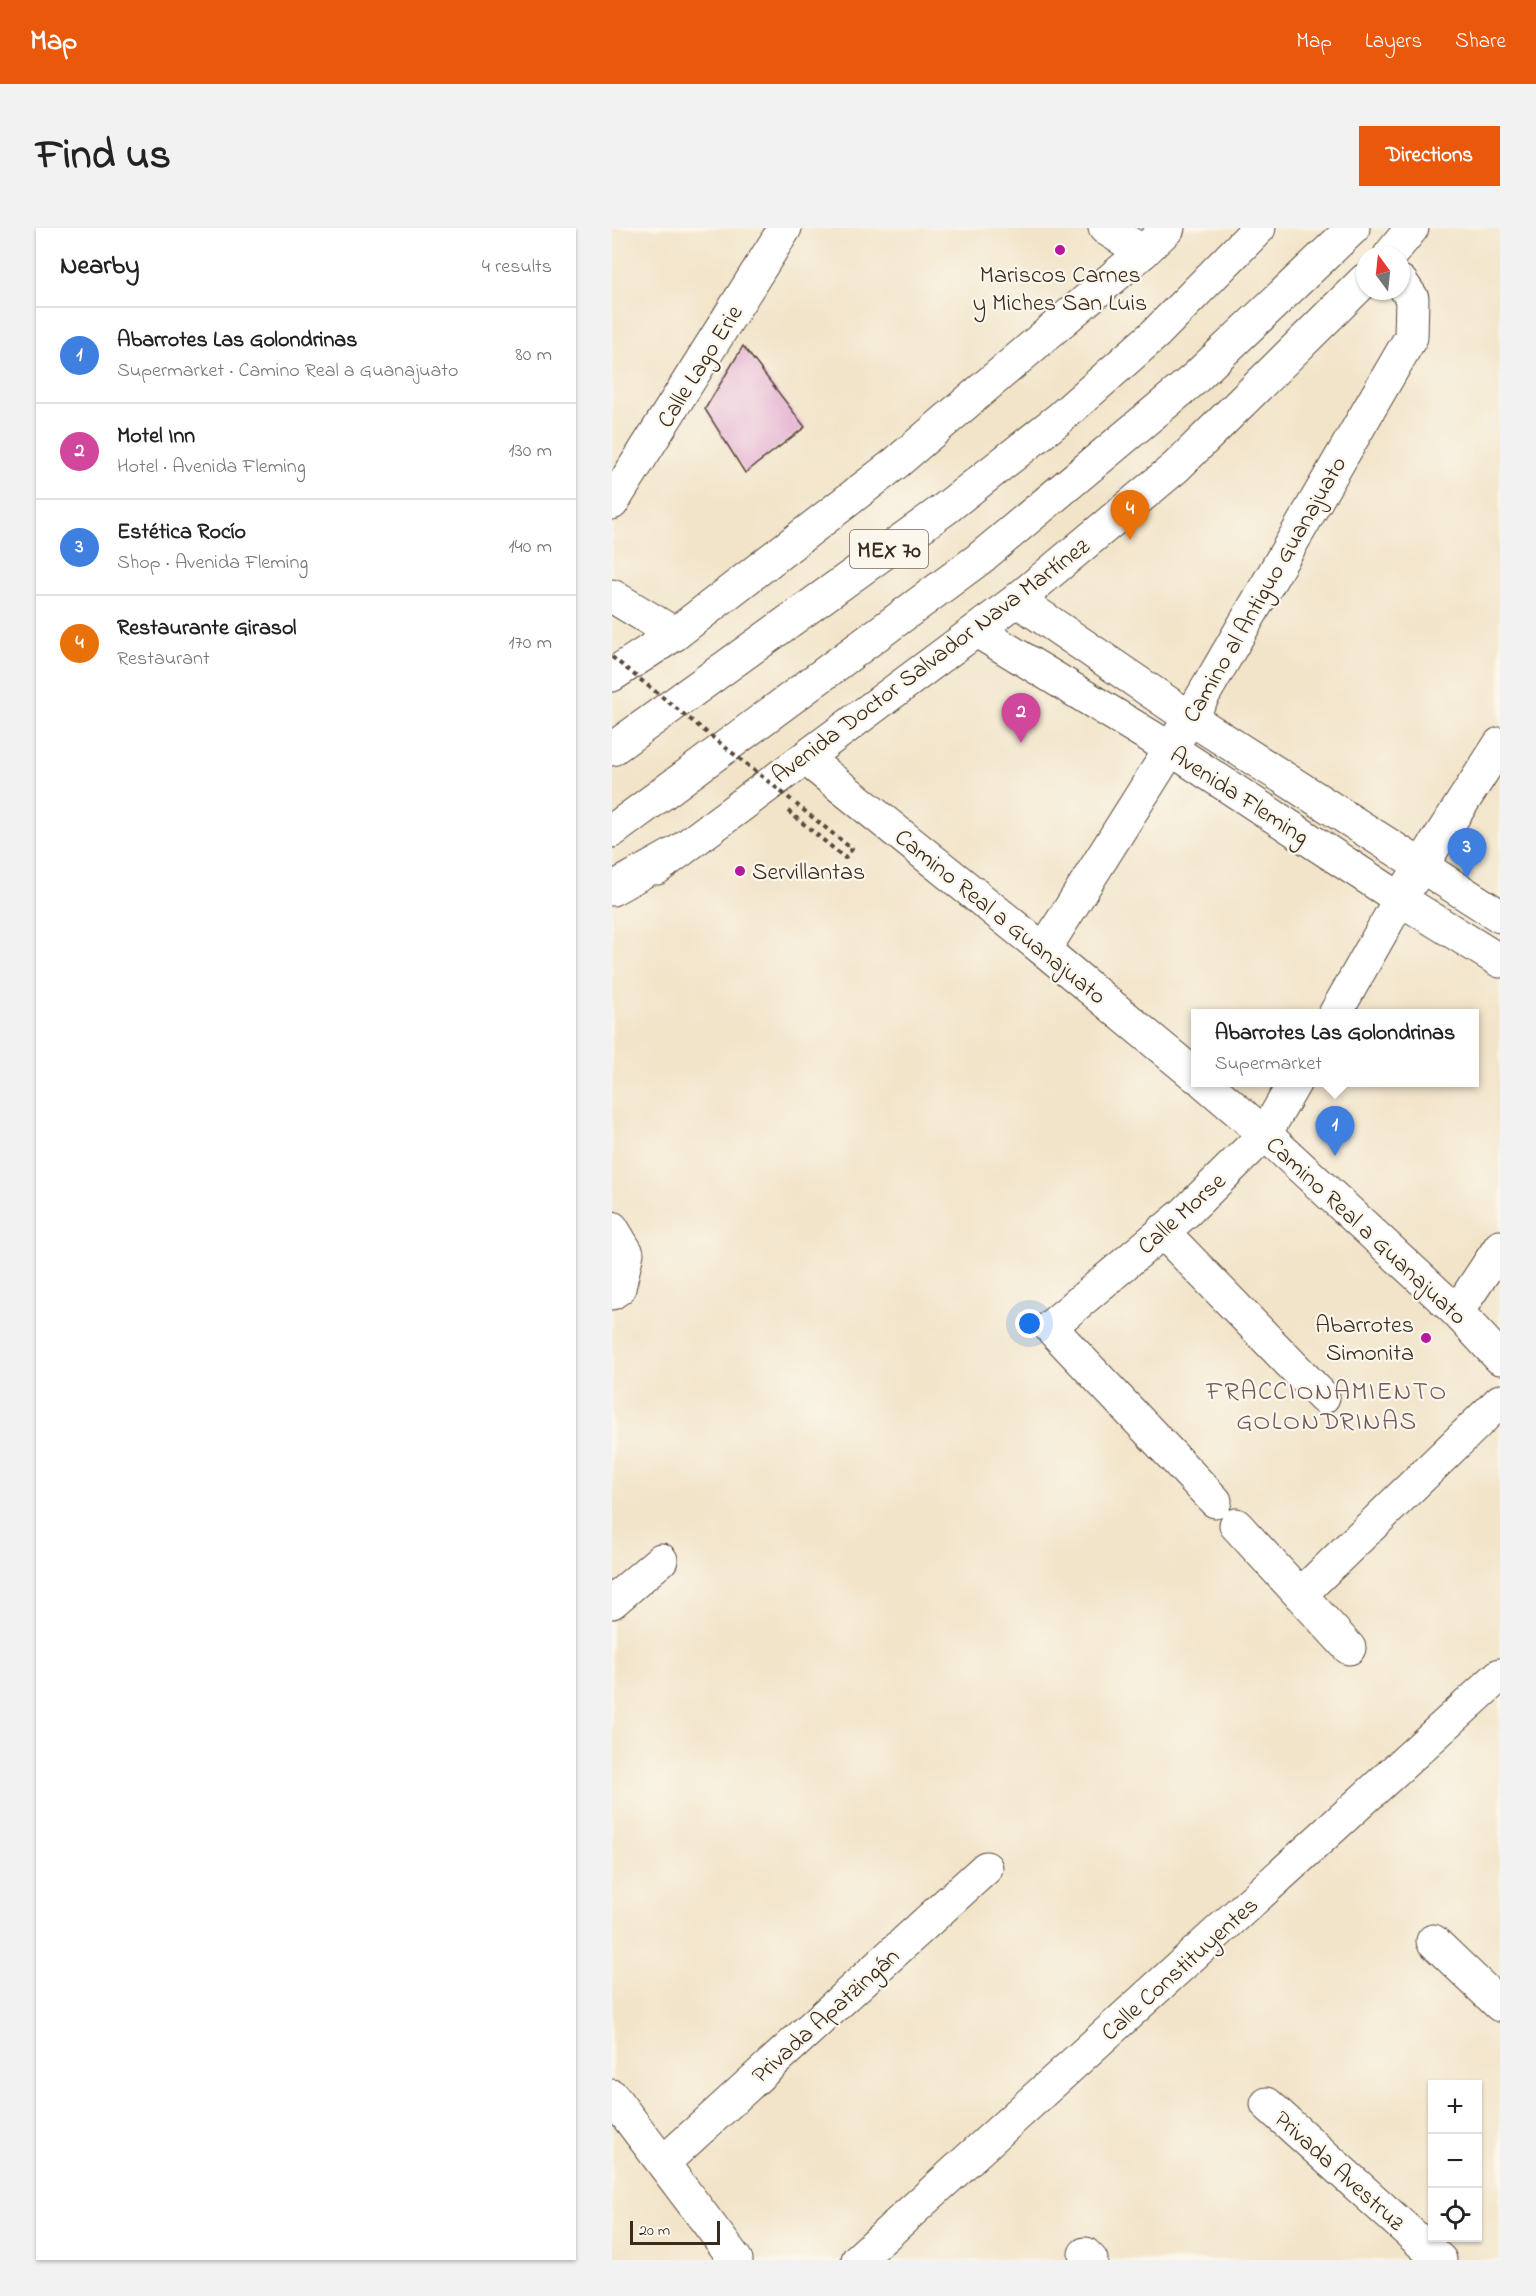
<!DOCTYPE html>
<html lang="en">
<head>
<meta charset="utf-8">
<style>
  :root { --surface:#fff; --page:#f2f2f2; --text:#222; --muted:#767676; --line:#e0e0e0; --accent:#ea580c }
  body { margin:0; font-family:"Indie Flower",sans-serif; background:var(--page); color:var(--text) }
  .controls { position:absolute; right:18px; bottom:18px; display:grid; overflow:hidden; border-radius:0px; box-shadow:0 2px 4px #0004 }
  .controls button { width:54px; height:54px; display:grid; place-items:center; padding:0; border:0; border-bottom:2px solid var(--line); background:var(--surface); color:var(--text); font:30px sans-serif }
  .compass { position:absolute; left:744px; top:18px; width:54px; height:54px; border-radius:50%; background:var(--surface); box-shadow:0 2px 4px #0004; rotate:345deg }
  .scale { position:absolute; left:18px; bottom:15px; width:90px; box-sizing:border-box; padding-left:6px; border:3px solid #3b2a1e; border-top:0; font-size:16px; line-height:21px; white-space:nowrap; color:#3b2a1e; -webkit-text-stroke:4px #fbf7ec; paint-order:stroke }
  .you { position:absolute; left:418px; top:1096px; width:21px; height:21px; margin:-15px; border:4px solid #fff; border-radius:50%; background:#1a73e8; box-shadow:0 0 0 9px #1a73e833 }
  .badge { display:grid; place-items:center; width:39px; height:39px; border-radius:50%; background:var(--accent); color:#fff; font-size:20px; font-weight:700 }
  .pin { position:absolute; translate:-50% -50px; filter:drop-shadow(0 2px 3px #0008) }
  .pin::after { content:''; position:absolute; top:32px; width:21px; height:18px; background:inherit; clip-path:polygon(0 0,100% 0,50% 100%) }
  .popup { position:absolute; left:579px; top:781px; width:288px; height:78px; box-sizing:border-box; display:grid; place-content:center; border-radius:0px; background:var(--surface); filter:drop-shadow(0 2px 4px #0005); font-size:20px; white-space:nowrap; color:var(--muted) }
  .popup b { font-size:22px; color:var(--text) }
  .popup::after { content:''; position:absolute; left:50%; top:100%; margin-left:-12px; border:12px solid transparent; border-top-color:var(--surface) }
  .list { margin:0; padding:0; list-style:none }
  h2 { display:flex; justify-content:space-between; align-items:center; height:78px; margin:0; padding:0 24px; font-size:26px }
  h2 small { font-size:20px; font-weight:400; color:var(--muted) }
  .list li { display:grid; grid-template-columns:39px 1fr auto; gap:18px; align-items:center; box-sizing:border-box; height:96px; padding:0 24px; border-top:2px solid var(--line) }
  .list b { display:block; font-size:22px; white-space:nowrap }
  .list p { margin:0; font-size:20px; white-space:nowrap; color:var(--muted) }
  .list em { font-size:20px; font-style:normal; color:var(--muted) }
  .icon { flex:none; width:33px; height:33px; fill:none; stroke:currentColor; stroke-width:2; stroke-linecap:round; stroke-linejoin:round }
  .map { position:relative; flex:none; width:888px; height:2032px; overflow:hidden; border-radius:0px }
  header { display:flex; align-items:center; gap:36px; box-sizing:border-box; height:84px; padding:0 30px; background:var(--accent); color:#fff }
  header strong { font-size:28px }
  nav { display:flex; gap:33px; margin-inline-start:auto; font-size:21px }
  .intro { display:flex; align-items:center; justify-content:space-between; box-sizing:border-box; height:144px; padding:0 36px }
  h1 { margin:0; font-size:42px }
  .button { padding:15px 27px; border-radius:0px; background:var(--accent); color:#fff; font-size:21px; font-weight:700 }
  main { display:flex; gap:36px; padding:0 36px }
  aside { flex:1; background:var(--surface); border-radius:0px; box-shadow:0 2px 4px #0004 }
  .map>svg:first-child { display:block }
</style>
</head>
<body>
<header>
<strong>Map</strong>
<nav><a>Map</a><a>Layers</a><a>Share</a></nav>
</header>
<div class="intro"><h1>Find us</h1><a class="button">Directions</a></div>
<main>
<aside>
<h2>Nearby<small>4 results</small></h2>
<ul class="list">
<li><span class="badge" style="background:#3f7fe0">1</span><div><b>Abarrotes Las Golondrinas</b><p>Supermarket · Camino Real a Guanajuato</p></div><em>80 m</em></li>
<li><span class="badge" style="background:#d1479c">2</span><div><b>Motel Inn</b><p>Hotel · Avenida Fleming</p></div><em>130 m</em></li>
<li><span class="badge" style="background:#3f7fe0">3</span><div><b>Estética Rocío</b><p>Shop · Avenida Fleming</p></div><em>140 m</em></li>
<li><span class="badge" style="background:#e8710a">4</span><div><b>Restaurante Girasol</b><p>Restaurant</p></div><em>170 m</em></li>
</ul>
</aside>
<div class="map">
<svg width="888" height="2032" viewBox="0 0 888 2032">
  <rect width="100%" height="100%" fill="#fbf7ec"/>
  <filter id="ink" filterUnits="userSpaceOnUse"><feTurbulence type="fractalNoise" baseFrequency=".0167" numOctaves="2"/><feDisplacementMap in="SourceGraphic" scale="12" xChannelSelector="R" yChannelSelector="G"/><feConvolveMatrix kernelMatrix="1 2 1 2 8 2 1 2 1" color-interpolation-filters="sRGB"/></filter>
  <filter id="wash" filterUnits="userSpaceOnUse"><feTurbulence type="fractalNoise" baseFrequency=".008" numOctaves="4" result="noise"/><feDisplacementMap in="SourceGraphic" scale="24" xChannelSelector="R" yChannelSelector="G"/><feGaussianBlur stdDeviation="1.35" result="paint"/><feColorMatrix in="noise" values="0 0 0 0 0 0 0 0 0 0 0 0 0 0 0 0 0 1.4 0 .05"/><feComposite in="paint" operator="in"/></filter>
  <g filter="url(#wash)">
    <rect width="100%" height="100%" fill="#f2e4c9"/>
    <g id="blocks">
      <path fill="#e3abd0" d="M131 118 193 199 133 245 93 181Z"/>
    </g>
  </g>
  <g filter="url(#ink)">
    <use href="#blocks" fill-opacity="0" stroke="#564638" stroke-width="1.5"/>
    <g fill="none" stroke-linecap="round" stroke-linejoin="round">
      <g stroke="#564638" stroke-width="35">
        <path id="minor" d="M493 0 531 24
          M0 275 173 0
          M0 368 63 406
          M405 372 578 490 888 688
          M365 403 559 521 788 671 888 733
          M193 530 432 722 584 848
          M432 722 578 490 799 109 800 70 789 54
          M723 786 788 671 888 516
          M592 854 653 906 845 1084 888 1130
          M0 1000 15 1025 7 1060 0 1065
          M550 1003 711 1169
          M845 1084 888 1019
          M603 1273 438 1099 574 984 653 906 683 854
          M624 1297 737 1420
          M688 1367 888 1173
          M0 1374 49 1332
          M821 1713 888 1777
          M0 1868 124 2032
          M655 1876 828 2032
          M51 1935 374 1640
          M473 2026 479 2032
          M246 2032 888 1447"/>
      </g>
      <g stroke="#564638" stroke-width="35">
        <path id="major" d="M778 27 800 0
          M0 447 63 406 284 235 531 24 556 0
          M45 640 405 372 564 239 753 52"/>
      </g>
      <g stroke="#564638" stroke-width="35">
        <path id="highway" d="M0 521 334 280 447 191 543 106 647 0
          M0 603 367 331 581 152 741 0
          M0 661 68 623"/>
      </g>
      <path stroke="#564638" stroke-width="4" stroke-dasharray="4.5 4.5" stroke-linecap="butt" d="M176 583 233 630 240 621 184 576"/>
      <use href="#minor" stroke="#fff" stroke-width="33"/>
      <use href="#major" stroke="#fff" stroke-width="33"/>
      <use href="#highway" stroke="#fff" stroke-width="33"/>
      <path stroke="#564638" stroke-width="4" stroke-dasharray="4.5 4.5" stroke-linecap="butt" d="M0 429 182 574"/>
    </g>
  </g>
  <g fill="#b5179e" stroke="#fbf7ec" stroke-width="2">
    <circle cx="448" cy="22" r="6"/>
    <circle cx="128" cy="643" r="6"/>
    <circle cx="814" cy="1110" r="6"/>
  </g>
  <g text-anchor="middle" stroke-width="4.5" stroke-linejoin="round" paint-order="stroke">
    <rect fill="#fbf7ec" stroke="#75685c" stroke-width="1.5" x="238" y="302" width="78" height="38" rx="4.5"/>
    <g font-size="22" font-weight="bold" fill="#3b2a1e">
      <text x="277" y="329">MEX 70</text>
    </g>
    <g font-size="24" fill="#3b2a1e" stroke="#fbf7ec">
      <text x="448" y="54">Mariscos Carnes<tspan x="448" dy="28">y Miches San Luis</tspan></text>
      <text x="140" y="651" text-anchor="start">Servillantas</text>
      <text x="802" y="1104" text-anchor="end">Abarrotes<tspan x="802" dy="28">Simonita</tspan></text>
    </g>
    <g font-size="24" fill="#3b2a1e" stroke="#fbf7ec">
      <text transform="translate(87 138) rotate(-58)" y="8">Calle Lago Erie</text>
      <text transform="translate(652 361) rotate(-60)" y="8">Camino al Antiguo Guanajuato</text>
      <text transform="translate(318 432) rotate(-37)" y="8">Avenida Doctor Salvador Nava Martínez</text>
      <text transform="translate(628 567) rotate(33)" y="8">Avenida Fleming</text>
      <text transform="translate(389 688) rotate(39)" y="8">Camino Real a Guanajuato</text>
      <text transform="translate(569 985) rotate(-42)" y="8">Calle Morse</text>
      <text transform="translate(755 1002) rotate(43)" y="8">Camino Real a Guanajuato</text>
      <text transform="translate(567 1740) rotate(-42)" y="8">Calle Constituyentes</text>
      <text transform="translate(213 1787) rotate(-42)" y="8">Privada Apatzingán</text>
      <text transform="translate(728 1942) rotate(42)" y="8">Privada Avestruz</text>
    </g>
    <g font-size="26" letter-spacing="1.5" fill="#76575c" stroke="#fbf7ec">
      <text x="715" y="1171">FRACCIONAMIENTO<tspan x="715" dy="30">GOLONDRINAS</tspan></text>
    </g>
  </g>
</svg>
<div class="controls">
<button>+</button>
<button>−</button>
<button><svg class="icon" aria-label="locate" viewBox="0 0 24 24"><circle cx="12" cy="12" r="6"/><path d="M12 2v4M12 18v4M2 12h4M18 12h4"/></svg></button>
</div>
<svg class="compass" viewBox="-18 -18 36 36"><path d="M0-13l5 13h-10z" fill="#e53935"/><path d="M0 13l5-13h-10z" fill="#767676"/></svg>
<div class="scale">20 m</div>
<div class="you"></div>
<div class="pin badge" style="left:723px;top:928px;background:#3f7fe0">1</div>
<div class="popup"><b>Abarrotes Las Golondrinas</b>Supermarket</div>
<div class="pin badge" style="left:409px;top:515px;background:#d1479c">2</div>
<div class="pin badge" style="left:855px;top:650px;background:#3f7fe0">3</div>
<div class="pin badge" style="left:518px;top:312px;background:#e8710a">4</div>
</div>
</main>
</body>
</html>
